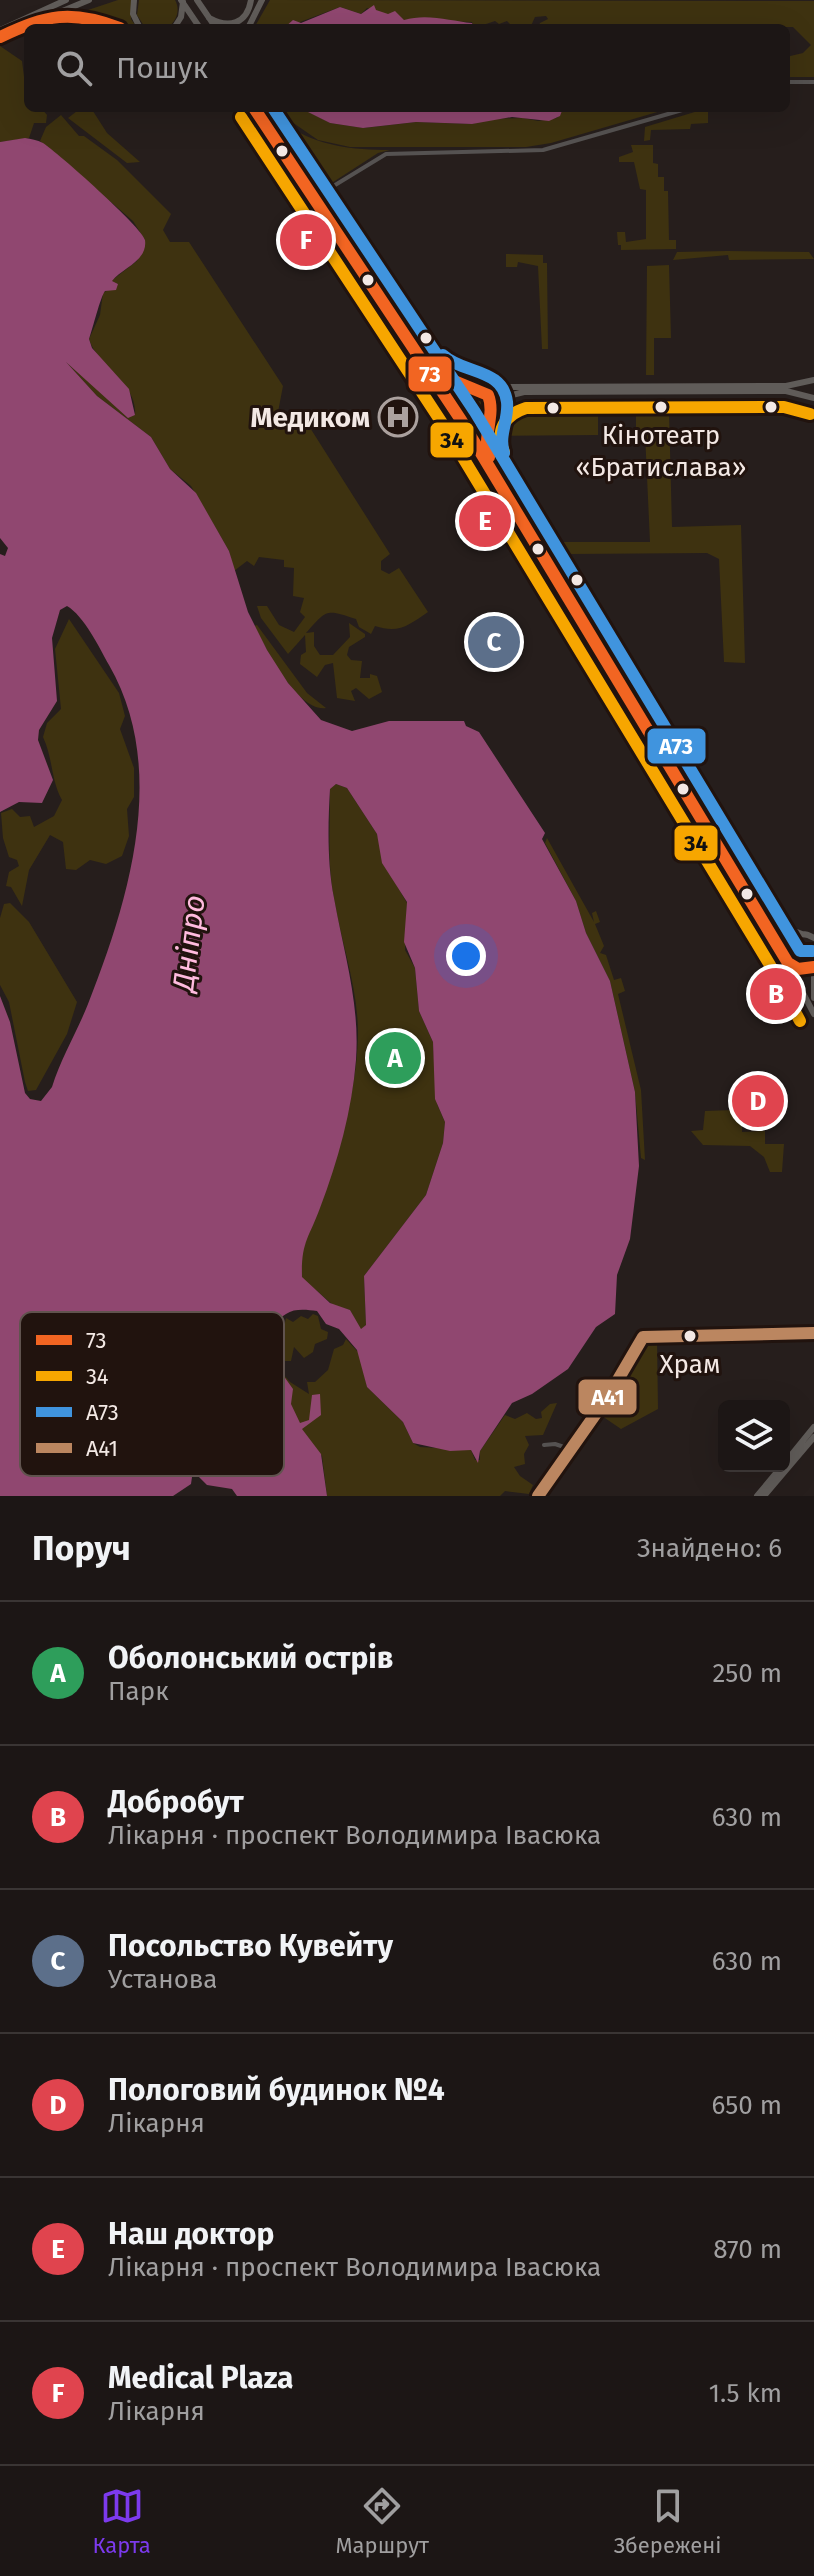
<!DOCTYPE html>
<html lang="uk">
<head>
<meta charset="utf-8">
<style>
  :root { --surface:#1c1615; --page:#251f1e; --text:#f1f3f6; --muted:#a09fa0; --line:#3a3534; --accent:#7c3aed }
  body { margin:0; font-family:"Fira Sans",sans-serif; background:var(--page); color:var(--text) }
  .controls { position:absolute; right:24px; bottom:24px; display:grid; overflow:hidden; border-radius:12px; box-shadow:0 8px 32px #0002 }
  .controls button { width:72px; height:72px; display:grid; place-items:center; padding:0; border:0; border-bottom:2px solid var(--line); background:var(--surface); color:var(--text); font:40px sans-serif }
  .you { position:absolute; left:466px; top:956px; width:28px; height:28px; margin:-20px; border:6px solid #fff; border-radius:50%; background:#1a73e8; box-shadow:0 0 0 12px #1a73e833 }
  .badge { display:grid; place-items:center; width:52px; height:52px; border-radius:50%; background:var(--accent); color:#fff; font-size:26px; font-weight:700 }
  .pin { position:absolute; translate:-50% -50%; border:4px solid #fff; box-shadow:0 2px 8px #0006 }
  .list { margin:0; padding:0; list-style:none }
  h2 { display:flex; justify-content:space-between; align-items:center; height:104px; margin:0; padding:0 32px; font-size:34px }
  h2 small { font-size:26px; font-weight:400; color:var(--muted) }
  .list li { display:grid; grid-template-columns:52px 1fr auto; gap:24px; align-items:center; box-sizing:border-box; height:144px; padding:0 32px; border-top:2px solid var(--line) }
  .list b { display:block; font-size:30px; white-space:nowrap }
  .list p { margin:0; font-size:26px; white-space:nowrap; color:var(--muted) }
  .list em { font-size:26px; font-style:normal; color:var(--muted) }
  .icon { flex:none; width:44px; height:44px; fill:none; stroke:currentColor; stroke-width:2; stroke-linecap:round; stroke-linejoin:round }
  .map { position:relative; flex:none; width:814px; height:1496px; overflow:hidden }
  .search { position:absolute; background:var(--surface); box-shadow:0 8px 32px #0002; left:24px; right:24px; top:24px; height:88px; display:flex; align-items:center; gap:20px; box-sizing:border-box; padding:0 28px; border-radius:12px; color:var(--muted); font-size:30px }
  .sheet { height:968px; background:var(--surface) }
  nav { display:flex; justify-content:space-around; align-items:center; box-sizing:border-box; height:112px; border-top:2px solid var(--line); background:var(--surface); font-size:22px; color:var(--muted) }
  nav a { display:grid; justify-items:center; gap:4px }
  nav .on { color:var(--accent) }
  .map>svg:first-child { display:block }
</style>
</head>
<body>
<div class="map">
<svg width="814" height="1496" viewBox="0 0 814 1496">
  <rect width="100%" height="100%" fill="#261e1c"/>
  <path fill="#3e3210" d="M118 0H131V19L137 28H127L82 12Z
    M139 0H175C181 10 176 22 167 28L144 26 137 15Z
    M270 0 814 1V77H786V57L803 53 811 45 793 27 538 28 540 23 548 19 546 16 535 17 530 28H514L507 21 499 24 495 21 474 28 472 22 404 20 367 8 361 14 340 7 284 28H254Z
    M0 46 22 61 28 108H41L47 115 46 123H34L29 138 0 142Z
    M81 108H91L107 133 140 162 127 163 68 118Z
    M276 108H302L330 123 364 128 416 122 472 124 486 119 523 118 538 121 557 118 563 108H671L551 143 526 147H350L318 140 289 120 285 121Z
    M708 108V123L691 124 690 129 651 130 650 140 644 141 645 127Z
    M61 115 79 136H84L117 160 171 214 163 230 170 242H189L283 386 278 412 307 423 390 554 381 561V570L389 574 399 568 428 612C409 625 399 634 375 626L371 634 359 627 356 619C326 609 327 609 306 633L314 632V646L320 655H333L350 637 349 623 365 634V637L349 647 347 655 351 660 362 661 360 678H370V674L377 676 382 692 369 699 356 688 351 691 355 701 337 698 333 663 325 665 317 677 300 664 301 655 306 652 305 635 288 654 261 618 257 606H267L279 625 294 632 305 617 300 612 304 598 293 596 294 568 284 567V560L259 557 254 566 247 561 234 571 229 551 191 486 170 469 151 437 97 396 66 362 135 415C138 383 97 366 89 339L100 315 103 293 118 284 111 281 137 261 145 240 133 221 40 141 46 127Z
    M288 126C319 146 352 150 390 150L378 153 327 186Z
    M631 145H653V163L658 164V177H664V191H668L669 240H676V249L621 250V245H618L617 232H625L626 242 646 239V190L640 189 634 162H619V157L633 152Z
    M727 251 809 252 814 259 729 260 728 255 673 260 677 252Z
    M506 254 543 255V263H547L548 349H542L538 266 518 262 517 267H506Z
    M669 265 671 338H654V375H646L647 266Z
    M457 406a15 15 0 1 1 30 0a15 15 0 1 1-30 0Z
    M524 401H569L570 413H598V435L492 436 498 415Z
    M636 411H669L672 527 741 525 745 663 724 662 719 559 707 553 569 554 561 542H650L645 433H636Z
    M69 619 119 693 125 716 120 729 134 768V797L127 809 129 836 122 856 106 864 90 860 76 870 66 869 63 842 50 835 29 870 22 906 11 887 6 886 9 872 19 866 17 860 9 857 3 838 1 813 12 809 20 817 30 816 34 827 54 816 62 800C51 781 53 758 43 737L47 723 61 709 55 649Z
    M257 625 307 693 326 708C297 712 266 648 254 626Z
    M336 784 347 788 377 834 386 867 407 903 405 950 415 968 419 1011 433 1042 437 1104 445 1122 443 1143 426 1195 364 1276 366 1325 360 1331 350 1310 333 1305 316 1290 313 1293 302 1278 299 1236C320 1221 323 1196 330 1173 345 1125 358 1080 358 1030 357 984 341 942 334 898 327 862 330 825 330 788Z
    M547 838 594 922 592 913 596 911 600 922 595 924 604 946 600 953 606 955 614 980 621 978 625 991 618 994 641 1090 645 1160 641 1158 635 1092 610 981 586 933 576 901 545 843Z
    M10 903 29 922 77 1002 67 1034 36 1090 28 1091 25 1082 9 1002 0 985V918L4 904Z
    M734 1110V1120H742V1132L765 1131V1144H784L782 1172H770L764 1157 750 1146 703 1145 691 1131 703 1130 705 1111Z
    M313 1314 318 1316 321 1329 328 1332 327 1339 315 1344 313 1352 304 1358 294 1347 291 1361H285L274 1349V1331L283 1332 286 1318 293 1322 301 1316 308 1319Z
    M346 1339 359 1353 367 1387 403 1422 413 1443 420 1447 471 1450 475 1460H480V1451L505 1415 515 1419 527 1413 536 1419 542 1418 541 1412 550 1404 557 1403 543 1435 525 1436 529 1445 524 1454 525 1464 514 1467 520 1476 533 1485 529 1494 505 1491 500 1496H327L322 1456 309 1441 300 1444 228 1408 242 1368V1378L250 1363 267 1369 276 1366 290 1382 309 1394 307 1382H315L328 1370 334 1349 343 1345Z
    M657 1339 658 1409 621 1429 599 1414 613 1397 642 1344Z"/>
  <path fill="#904770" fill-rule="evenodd" d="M374 5 376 10 388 14 395 11 404 20C427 13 451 21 472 23L474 28H284L293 20 301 23 340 7 361 14Z
    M563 108 560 116 549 121 512 117 472 124 416 122 363 128 330 123 302 109Z
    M25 138C31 139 37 140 43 143 57 152 143 228 145 240 148 261 122 268 112 281L118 284 116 290 105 291C100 298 93 328 89 339L92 348 129 389 135 415 128 418 66 362 97 396 151 437 170 469 196 493 229 551 248 612 267 650 288 683 321 720 352 731 389 721H464L466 726 479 732 545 833 542 839 576 901 586 933 610 981 635 1092 639 1166 630 1239 617 1275 615 1314 596 1327 568 1369 532 1394 512 1403 480 1451 478 1463 471 1450 450 1451 413 1443 403 1422 367 1387 357 1350 339 1329 326 1324 317 1311C307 1310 295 1308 286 1314 272 1322 245 1357 241 1374L243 1382 253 1390 270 1374 283 1375 293 1389 291 1404 300 1423 309 1420 312 1395 320 1394 321 1415 302 1429 321 1454 327 1496H237L232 1489 207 1485 197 1475 192 1477 191 1484 173 1496H0V996L10 1022 25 1093 30 1099 41 1101 52 1087C61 1058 77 1032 88 1004 129 900 169 769 109 665 99 647 84 616 67 606L60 610 52 638 57 701 39 730 38 740 53 780 42 803 19 802 0 812V554L5 556 8 548 0 538V142ZM336 784 347 788 377 834 382 863 407 902 404 942 415 968 419 1011 433 1042 435 1099 445 1122 443 1143 426 1195 364 1276 366 1325 361 1329 350 1310 330 1303 302 1277C301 1242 309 1238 320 1208 338 1161 352 1110 356 1060 360 1003 344 954 334 898 327 863 328 824 330 789Z"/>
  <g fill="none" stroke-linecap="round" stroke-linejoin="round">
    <path stroke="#555251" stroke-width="4" d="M786 82H814
      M322 193 386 154 543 150 689 108
      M544 1445 555 1444 570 1449
      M538 1496 609 1395 643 1337 814 1333"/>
    <path stroke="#605c59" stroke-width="6" d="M134 0 133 14 140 28
      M181 0 200 28
      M197 0 216 28
      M57 14 92 16 120 28
      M209 18C229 29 247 24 251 0
      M174 28 181 17 183 2
      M248 28 262 0
      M0 30 66 0
      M0 37 89 0
      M254 108 456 414 784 957 814 1014
      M266 108 431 365 444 379 470 387
      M480 389 491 399V409
      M456 410 457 398 470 387 786 386 814 380
      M491 412 508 396 524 392 786 391 814 398
      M488 417 484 433 486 453 759 904 781 926 802 934
      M461 420 472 425 487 419
      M784 955C786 939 798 928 814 938
      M790 965 805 970 814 967
      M814 974V998
      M784 1464 814 1427
      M757 1496 782 1466
      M764 1496 814 1437"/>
    <g stroke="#21130e" stroke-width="18">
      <path id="bus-1" d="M0 37C47 15 70 9 120 28
        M254 108 461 420 788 963 798 969 814 967
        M431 366 447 378 488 395C496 415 482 436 489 457"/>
    </g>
    <g stroke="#21130e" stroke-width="18">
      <path id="bus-2" d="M241 117 442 423 770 965 800 1021
        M504 452C495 431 504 415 526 408L784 407 810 414"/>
    </g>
    <g stroke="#21130e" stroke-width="18">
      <path id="bus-3" d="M273 108 475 412 800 951H812
        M443 355C463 374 503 368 507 402 509 420 498 435 504 453"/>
    </g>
    <g stroke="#21130e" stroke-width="18">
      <path id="bus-4" d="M538 1496 609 1395 643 1337 814 1333"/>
    </g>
    <use href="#bus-1" stroke="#f26522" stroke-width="12"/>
    <use href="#bus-2" stroke="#f7a600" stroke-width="12"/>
    <use href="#bus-3" stroke="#4094de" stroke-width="12"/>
    <use href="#bus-4" stroke="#bb8660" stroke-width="12"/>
  </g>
  <defs>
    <g id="hospital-ring" transform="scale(2)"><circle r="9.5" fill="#21130e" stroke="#aba19e" stroke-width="1.5"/><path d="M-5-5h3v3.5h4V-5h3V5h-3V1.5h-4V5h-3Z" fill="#aba19e"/></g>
  </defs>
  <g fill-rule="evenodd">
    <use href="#hospital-ring" x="398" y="417"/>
  </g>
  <g fill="#f3e8e4" stroke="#21130e" stroke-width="3">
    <circle cx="282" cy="151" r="7"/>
    <circle cx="368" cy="280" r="7"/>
    <circle cx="426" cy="338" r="7"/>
    <circle cx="661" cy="407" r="7"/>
    <circle cx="771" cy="407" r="7"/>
    <circle cx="553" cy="408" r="7"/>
    <circle cx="538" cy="549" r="7"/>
    <circle cx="577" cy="580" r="7"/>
    <circle cx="683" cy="789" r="7"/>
    <circle cx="747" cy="894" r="7"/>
    <circle cx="690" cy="1336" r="7"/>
  </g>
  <g text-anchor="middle" stroke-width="6" stroke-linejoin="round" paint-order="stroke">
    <g font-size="26" fill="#f3e8e4" stroke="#21130e">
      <text x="661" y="444">Кінотеатр<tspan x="661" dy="32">«Братислава»</tspan></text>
      <text x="690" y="1373">Храм</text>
    </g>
    <g font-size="28" font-weight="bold" fill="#f3e8e4" stroke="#21130e" text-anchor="end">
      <text x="370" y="427">Медиком</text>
    </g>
    <g font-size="30" font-style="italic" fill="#ffbbde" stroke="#21130e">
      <text transform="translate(189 943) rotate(-83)" y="10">Дніпро</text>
    </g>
  </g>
  <rect x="20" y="1312" width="264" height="164" rx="12" fill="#21130e" stroke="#60534e" stroke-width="2"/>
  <rect x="36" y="1335" width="36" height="10" fill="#f26522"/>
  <rect x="36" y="1371" width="36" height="10" fill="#f7a600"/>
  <rect x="36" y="1407" width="36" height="10" fill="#4094de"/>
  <rect x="36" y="1443" width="36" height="10" fill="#bb8660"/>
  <g font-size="22" fill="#f3e8e4">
    <text x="86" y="1348">73</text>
    <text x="86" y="1384">34</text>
    <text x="86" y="1420">А73</text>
    <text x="86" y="1456">A41</text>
  </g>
  <g stroke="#21130e" stroke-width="3">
    <rect x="407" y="355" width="46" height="38" rx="8" fill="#f26522"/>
    <rect x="429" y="421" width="46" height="38" rx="8" fill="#f7a600"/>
    <rect x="646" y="727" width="61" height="38" rx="8" fill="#4094de"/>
    <rect x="673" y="824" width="46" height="38" rx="8" fill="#f7a600"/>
    <rect x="577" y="1378" width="61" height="38" rx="8" fill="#bb8660"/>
  </g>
  <g font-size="22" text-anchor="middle" font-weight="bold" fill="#fff">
    <text x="430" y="382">73</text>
    <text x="676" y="754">А73</text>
    <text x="608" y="1405">A41</text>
  </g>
  <g font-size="22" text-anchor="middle" font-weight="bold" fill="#111">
    <text x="452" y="448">34</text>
    <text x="696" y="851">34</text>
  </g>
</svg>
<div class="controls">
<button><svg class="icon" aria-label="layers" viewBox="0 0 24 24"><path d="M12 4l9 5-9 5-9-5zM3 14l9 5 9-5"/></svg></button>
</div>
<div class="you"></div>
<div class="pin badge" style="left:395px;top:1058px;background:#2e9e5b">A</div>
<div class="pin badge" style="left:776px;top:994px;background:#e0444e">B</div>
<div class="pin badge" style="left:494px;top:642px;background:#5c6f8a">C</div>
<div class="pin badge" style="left:758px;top:1101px;background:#e0444e">D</div>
<div class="pin badge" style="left:485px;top:521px;background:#e0444e">E</div>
<div class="pin badge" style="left:306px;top:240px;background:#e0444e">F</div>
<div class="search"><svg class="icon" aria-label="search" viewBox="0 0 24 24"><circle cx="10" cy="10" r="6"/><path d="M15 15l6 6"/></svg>Пошук</div>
</div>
<section class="sheet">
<h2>Поруч<small>Знайдено: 6</small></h2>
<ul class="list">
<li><span class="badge" style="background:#2e9e5b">A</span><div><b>Оболонський острів</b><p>Парк</p></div><em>250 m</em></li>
<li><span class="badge" style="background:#e0444e">B</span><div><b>Добробут</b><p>Лікарня · проспект Володимира Івасюка</p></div><em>630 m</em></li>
<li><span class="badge" style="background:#5c6f8a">C</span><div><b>Посольство Кувейту</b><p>Установа</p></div><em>630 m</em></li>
<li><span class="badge" style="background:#e0444e">D</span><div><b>Пологовий будинок №4</b><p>Лікарня</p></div><em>650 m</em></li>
<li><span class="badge" style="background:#e0444e">E</span><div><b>Наш доктор</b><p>Лікарня · проспект Володимира Івасюка</p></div><em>870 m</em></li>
<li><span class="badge" style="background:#e0444e">F</span><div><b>Medical Plaza</b><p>Лікарня</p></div><em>1.5 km</em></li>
</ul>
</section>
<nav>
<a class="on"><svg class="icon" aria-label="map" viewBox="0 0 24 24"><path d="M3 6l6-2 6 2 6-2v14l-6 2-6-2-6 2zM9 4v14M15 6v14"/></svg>Карта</a>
<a><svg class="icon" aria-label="directions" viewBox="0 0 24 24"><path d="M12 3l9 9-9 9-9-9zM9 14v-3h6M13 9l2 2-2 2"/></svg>Маршрут</a>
<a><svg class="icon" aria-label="saved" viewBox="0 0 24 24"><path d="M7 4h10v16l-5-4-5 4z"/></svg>Збережені</a>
</nav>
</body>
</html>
